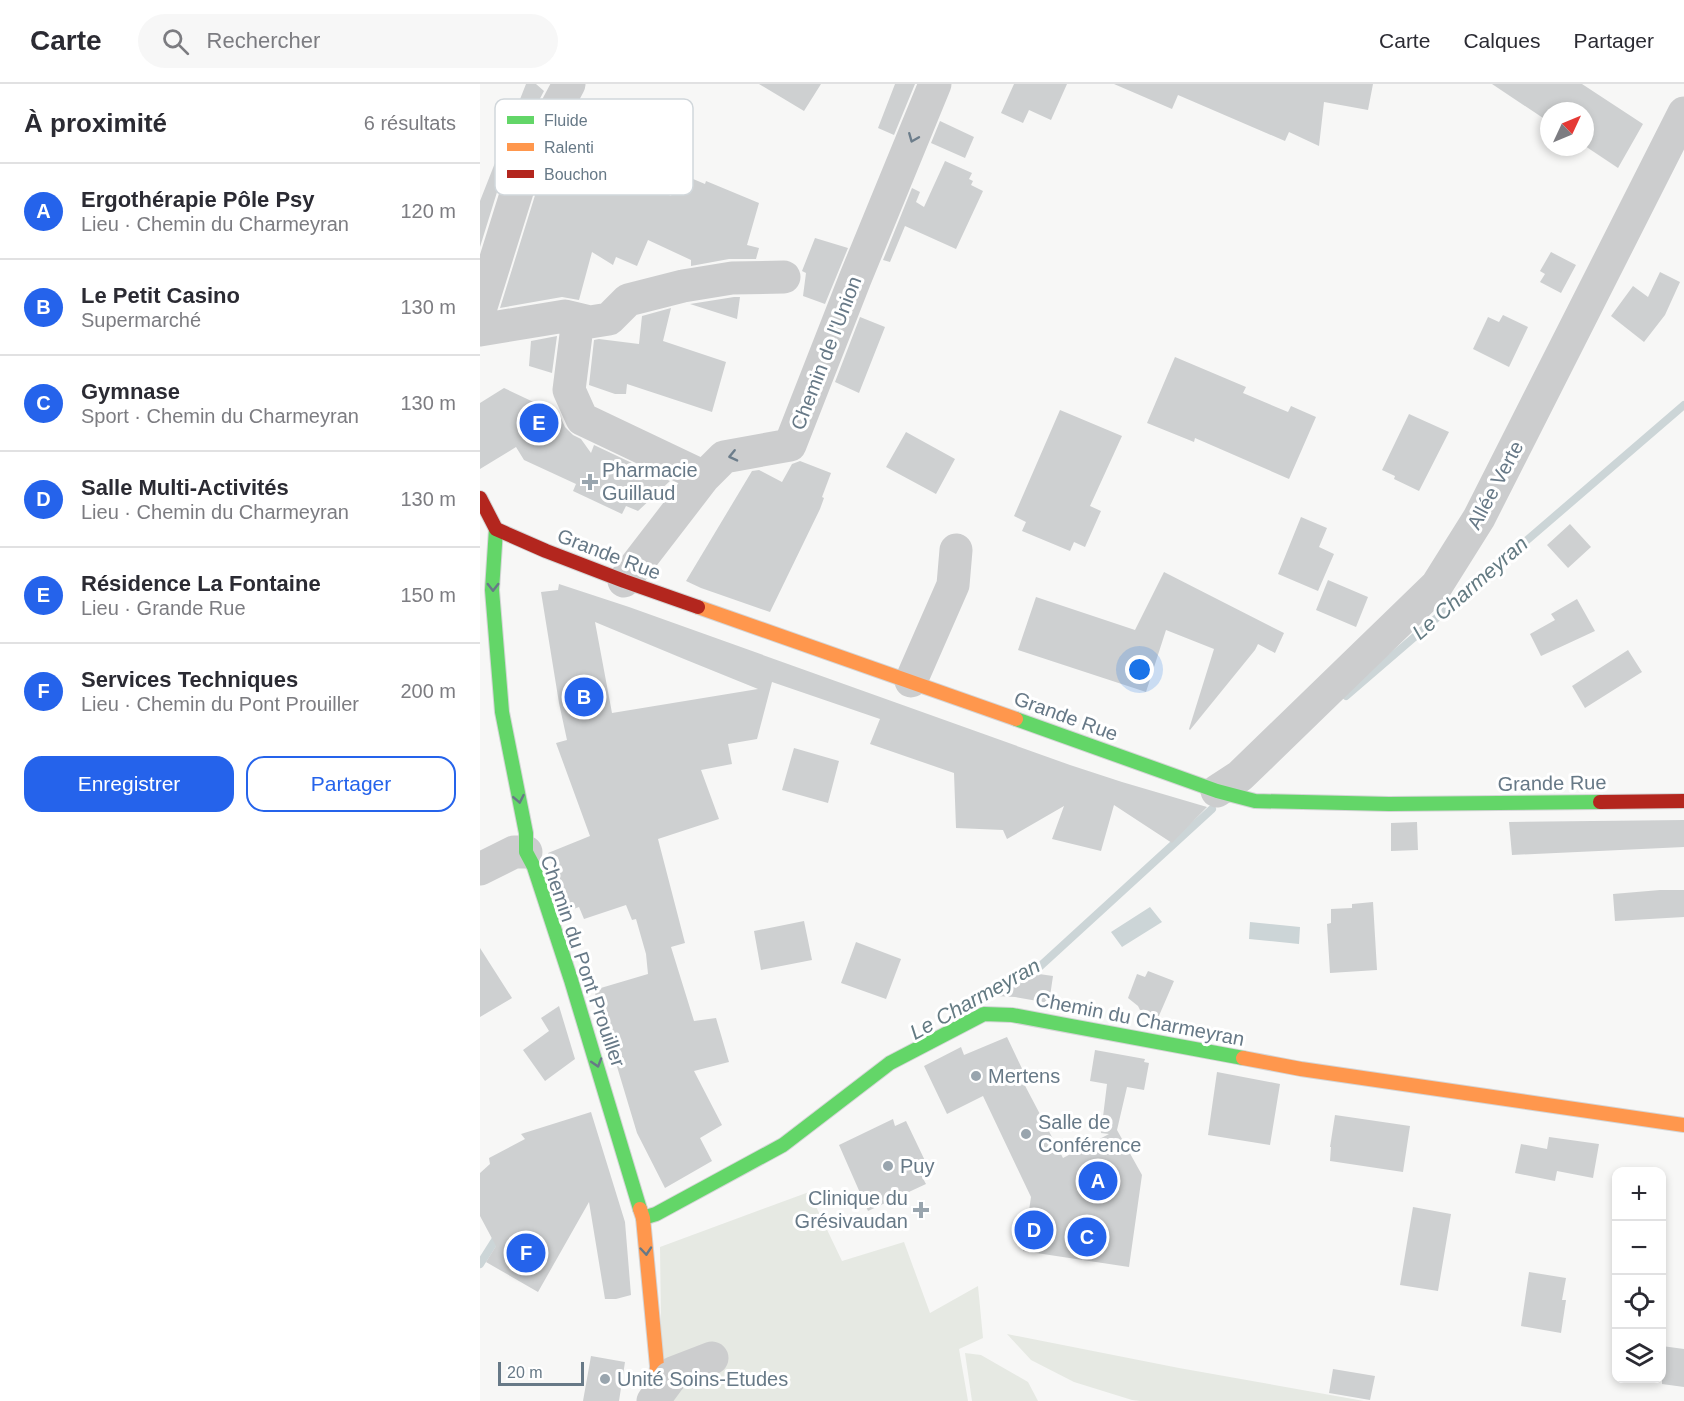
<!DOCTYPE html>
<html lang="fr">
<head>
<meta charset="utf-8">
<style>
  :root { --surface:#fff; --page:#f7f7f7; --text:#2b2b33; --muted:#7c7c81; --line:#e1e1e2; --accent:#2563eb }
  body { margin:0; font-family:Arial,sans-serif; background:var(--page); color:var(--text) }
  .controls { position:absolute; right:18px; bottom:18px; display:grid; overflow:hidden; border-radius:12px; box-shadow:0 3px 9px #0003 }
  .controls button { width:54px; height:54px; display:grid; place-items:center; padding:0; border:0; border-bottom:2px solid var(--line); background:var(--surface); color:var(--text); font:30px sans-serif }
  .compass { position:absolute; left:1060px; top:18px; width:54px; height:54px; border-radius:50%; background:var(--surface); box-shadow:0 3px 9px #0003; rotate:46deg }
  .scale { position:absolute; left:18px; bottom:15px; width:86px; box-sizing:border-box; padding-left:6px; border:3px solid #677987; border-top:0; font-size:16px; line-height:21px; white-space:nowrap; color:#677987; -webkit-text-stroke:4px #fff; paint-order:stroke }
  .you { position:absolute; left:660px; top:586px; width:21px; height:21px; margin:-15px; border:4px solid #fff; border-radius:50%; background:#1a73e8; box-shadow:0 0 0 9px #1a73e833 }
  .badge { display:grid; place-items:center; width:39px; height:39px; border-radius:50%; background:var(--accent); color:#fff; font-size:20px; font-weight:700 }
  .pin { position:absolute; translate:-50% -50%; border:3px solid #fff; box-shadow:0 2px 6px #0006 }
  .list { margin:0; padding:0; list-style:none }
  h2 { display:flex; justify-content:space-between; align-items:center; height:78px; margin:0; padding:0 24px; font-size:26px }
  h2 small { font-size:20px; font-weight:400; color:var(--muted) }
  .list li { display:grid; grid-template-columns:39px 1fr auto; gap:18px; align-items:center; box-sizing:border-box; height:96px; padding:0 24px; border-top:2px solid var(--line) }
  .list b { display:block; font-size:22px; white-space:nowrap }
  .list p { margin:0; font-size:20px; white-space:nowrap; color:var(--muted) }
  .list em { font-size:20px; font-style:normal; color:var(--muted) }
  .actions { display:flex; gap:12px; padding:18px 24px }
  .actions a { flex:1; padding:14px 0; border:2px solid var(--accent); border-radius:18px; text-align:center; font-size:21px; color:var(--accent) }
  .actions .main { background:var(--accent); color:#fff }
  .icon { flex:none; width:33px; height:33px; fill:none; stroke:currentColor; stroke-width:2; stroke-linecap:round; stroke-linejoin:round }
  .map { position:relative; flex:none; width:1204px; height:1317px; overflow:hidden }
  header { display:flex; align-items:center; gap:36px; box-sizing:border-box; height:84px; padding:0 30px; background:var(--surface); border-bottom:2px solid var(--line) }
  header strong { font-size:28px }
  nav { display:flex; gap:33px; margin-inline-start:auto; font-size:21px }
  .search { width:420px; height:54px; background:var(--page); display:flex; align-items:center; gap:15px; box-sizing:border-box; padding:0 21px; border-radius:33px; color:var(--muted); font-size:22px }
  main { display:flex }
  aside { flex:1; background:var(--surface) }
  .map>svg:first-child { display:block }
</style>
</head>
<body>
<header>
<strong>Carte</strong>
<div class="search"><svg class="icon" aria-label="search" viewBox="0 0 24 24"><circle cx="10" cy="10" r="6"/><path d="M15 15l6 6"/></svg>Rechercher</div>
<nav><a>Carte</a><a>Calques</a><a>Partager</a></nav>
</header>
<main>
<aside>
<h2>À proximité<small>6 résultats</small></h2>
<ul class="list">
<li><span class="badge">A</span><div><b>Ergothérapie Pôle Psy</b><p>Lieu · Chemin du Charmeyran</p></div><em>120 m</em></li>
<li><span class="badge">B</span><div><b>Le Petit Casino</b><p>Supermarché</p></div><em>130 m</em></li>
<li><span class="badge">C</span><div><b>Gymnase</b><p>Sport · Chemin du Charmeyran</p></div><em>130 m</em></li>
<li><span class="badge">D</span><div><b>Salle Multi-Activités</b><p>Lieu · Chemin du Charmeyran</p></div><em>130 m</em></li>
<li><span class="badge">E</span><div><b>Résidence La Fontaine</b><p>Lieu · Grande Rue</p></div><em>150 m</em></li>
<li><span class="badge">F</span><div><b>Services Techniques</b><p>Lieu · Chemin du Pont Prouiller</p></div><em>200 m</em></li>
</ul>
<div class="actions"><a class="main">Enregistrer</a><a>Partager</a></div>
</aside>
<div class="map">
<svg width="1204" height="1317" viewBox="0 0 1204 1317">
  <rect width="100%" height="100%" fill="#f7f7f6"/>
  <path fill="#e6e9e3" d="M329 1108 362 1177 424 1158 450 1229 498 1202 503 1254 479 1265 488 1317H182L180 1163Z
    M527 1250 699 1284 884 1317H660L652 1316 594 1298 551 1276Z
    M485 1269 501 1271 548 1298 558 1317H492Z"/>
  <path fill="#ccd5d7" d="M670 823 682 838 642 863 631 848Z
    M770 838 820 843 819 860 769 855Z"/>
  <g fill="none" stroke-linecap="round" stroke-linejoin="round">
    <path stroke="#ccd5d7" stroke-width="8" d="M866 612 1204 321
      M491 920 556 886 732 725
      M0 1180 19 1150"/>
  </g>
  <path fill="#ced0d1" fill-rule="evenodd" d="M46 0H56L64 7 26 79 0 163V117Z
    M279 0H341L324 27Z
    M415 0H435L414 51 398 44Z
    M534 0H587L571 36 549 26 543 39 521 29Z
    M634 0H893L888 26 844 18 839 62 809 48 805 57 698 11 692 25Z
    M1012 0H1102L1163 40 1138 84 1105 62V27H1069V38Z
    M460 37 494 53 485 74 451 59Z
    M143 50 154 56 155 66 162 69 150 94 191 112 196 101 201 106 206 92 225 100 226 97 279 119 267 161 279 164 276 175H249L211 182V176L168 156 157 182 136 173 133 181 112 168 99 216 82 213 20 224 61 92 74 69 114 87 130 53 135 56Z
    M465 77 492 89 489 95 493 97 491 101 503 107 476 165 425 142 410 178 403 176 432 104 440 108 436 118 444 123Z
    M335 154 368 164 345 220 323 212 326 189 322 187Z
    M1071 168 1096 181 1081 209 1060 198 1065 190 1060 187Z
    M1180 188 1200 198 1185 231 1164 258 1131 232 1153 202 1168 213Z
    M254 213H260L257 235 210 220Z
    M191 224 183 257 246 278 232 328 147 300 146 310H135L109 301 114 256 119 255 159 260 162 232Z
    M1023 231 1048 243 1029 283 993 265 1008 233 1019 238Z
    M380 233 405 243 379 309 355 298Z
    M77 252 72 289 49 282 51 257Z
    M695 273 766 303 763 309 808 328 811 322 836 333 809 395 715 354 714 358 667 339Z
    M24 304 79 330 85 343 93 351 101 355 111 369 114 361 190 397 158 427 146 422 142 430 93 407 96 400 44 376 36 363 0 385V319Z
    M580 326 642 352 610 422 621 427 605 463 594 458 590 467 542 447 546 438 534 432Z
    M929 330 969 348 939 407 914 395 915 392 902 386Z
    M426 348 475 375 456 410 406 383Z
    M320 377 351 389 342 413 344 414 340 425 290 528 221 504 206 497 272 387 279 386 302 398 312 380Z
    M821 433 847 444 839 463 854 470 838 507 798 490Z
    M1090 440 1111 463 1088 484 1067 461Z
    M684 488 804 549 795 569 778 560 775 566 710 646 709 645 734 565 686 546 666 608 538 566 556 513 655 546Z
    M848 496 888 513 876 543 836 526Z
    M79 500 149 523 590 681 642 698 727 723 692 759 634 721 621 767 572 755 584 722 527 755 523 746 476 744 474 689 390 660 400 635 292 598 277 655 248 660 252 680 221 686 239 735 178 755 205 859 191 863 214 937 236 934 249 978 214 987 242 1041 220 1054 232 1077 185 1104 157 1049 114 906 168 890 166 870 156 835 152 836 146 821 104 835 99 823 88 827 68 769 110 752 76 659 87 656 79 619 61 508 78 506ZM115 538 204 575 278 605 132 629Z
    M1097 515 1115 547 1061 572 1050 550 1075 536 1071 530Z
    M1148 566 1162 588 1105 624 1092 602Z
    M314 664 359 677 348 719 302 706Z
    M1204 736V763L1032 771 1029 738Z
    M937 738 938 766 911 767V739Z
    M1180 806H1204V833L1135 837 1133 810Z
    M893 818 897 886 850 889 847 840 851 839V825L872 824V820Z
    M324 837 332 876 281 886 274 847Z
    M376 858 421 875 406 915 361 899Z
    M0 864 32 914 0 933Z
    M668 887 694 897 678 934 660 926 658 922 648 914 657 890 665 893Z
    M559 890 573 892 569 919 535 913 515 912Z
    M79 922 95 975 65 997 43 966 69 947 61 934Z
    M527 953 545 991 541 994 583 1074 629 1050 621 1049 627 1000 610 997 615 966 665 975 664 978 669 979 664 1006 647 1003 637 1046 662 1091 649 1183 543 1167 551 1113 503 1012 467 1030 444 982 481 963 484 971Z
    M737 988 800 1000 790 1061 728 1051Z
    M111 1028 145 1138 151 1211 136 1215H125L109 1118 58 1208 6 1178 16 1162 0 1132V1089L10 1080 9 1074 45 1055 41 1050Z
    M855 1031 930 1042 923 1088 850 1077 851 1063H850Z
    M413 1035 415 1042 426 1037 448 1083 439 1087 446 1100 388 1127 359 1061Z
    M1069 1053 1119 1060 1113 1094 1077 1087 1075 1097 1035 1089 1041 1060 1067 1065Z
    M933 1123 971 1130 958 1207 920 1201Z
    M1049 1188 1086 1194 1082 1216H1086L1081 1249 1041 1242Z
    M1182 1262 1204 1265V1303L1182 1300Z
    M111 1272 145 1278 139 1317H103Z
    M853 1285 895 1292 890 1316 849 1309Z"/>
  <g fill="none" stroke-linecap="round" stroke-linejoin="round">
    <g stroke="#d4d5d6" stroke-width="16">
      <path id="fast" d="M16 445 12 506 22 628 46 749V768L54 783 91 896 160 1125
        M536 635 737 707 775 717 909 720 1120 718
        M163 1134 176 1130 303 1061 410 979 504 930 532 931 763 974"/>
    </g>
    <g stroke="#d4d5d6" stroke-width="16">
      <path id="slow" d="M218 523 536 635
        M763 974 821 985 1204 1041
        M160 1125 163 1134 177 1282 175 1317"/>
    </g>
    <g stroke="#d4d5d6" stroke-width="16">
      <path id="jam" d="M0 414 16 445 66 467 144 497 218 523
        M1120 718 1204 717"/>
    </g>
    <path stroke="#cccdce" stroke-width="33" d="M0 226 44 85 89 0
      M98 235 89 306 102 335 224 393
      M0 246 85 232 110 238 129 235 148 216 203 202 252 194 304 193
      M144 497 224 393 244 373 310 361 375 195 455 0
      M431 597 473 501 476 466
      M737 707 760 692 957 501 999 434 1204 29
      M0 785 34 768H46
      M190 1294 193 1289 232 1274"/>
    <use href="#fast" stroke="#63d668" stroke-width="14"/>
    <use href="#slow" stroke="#ff974d" stroke-width="14"/>
    <use href="#jam" stroke="#b3261e" stroke-width="14"/>
    <path stroke="#cccdce" stroke-width="33" d="M173 1317 190 1294"/>
  </g>
  <defs><path id="oneway-chevron" d="M-2-3.5L2.5 0L-2 3.5" fill="none" stroke-width="1.6" stroke-linecap="round" stroke-linejoin="round" transform="scale(1.5)"/></defs>
  <g stroke="#6c7d8b">
    <use href="#oneway-chevron" transform="translate(433 54) rotate(112)"/>
    <use href="#oneway-chevron" transform="translate(253 372) rotate(167)"/>
  </g>
  <g stroke="#677987">
    <use href="#oneway-chevron" transform="translate(13 503) rotate(90)"/>
    <use href="#oneway-chevron" transform="translate(39 715) rotate(79)"/>
    <use href="#oneway-chevron" transform="translate(117 979) rotate(73)"/>
    <use href="#oneway-chevron" transform="translate(166 1167) rotate(85)"/>
  </g>
  <g fill="#99a5ae" stroke="#fff" stroke-width="2">
    <path d="M107 389h6v6h6v6h-6v6h-6v-6h-6v-6h6z"/>
    <circle cx="496" cy="992" r="6"/>
    <circle cx="546" cy="1050" r="6"/>
    <circle cx="408" cy="1082" r="6"/>
    <path d="M438 1117h6v6h6v6h-6v6h-6v-6h-6v-6h6z"/>
    <circle cx="125" cy="1295" r="6"/>
  </g>
  <g text-anchor="middle" stroke-width="6" stroke-linejoin="round" paint-order="stroke">
    <g font-size="20" fill="#677987" stroke="#fff">
      <text transform="translate(346 269) rotate(-69)" y="7">Chemin de l'Union</text>
      <text transform="translate(1015 401) rotate(-62)" y="7">Allée Verte</text>
      <text transform="translate(129 470) rotate(21)" y="7">Grande Rue</text>
      <text transform="translate(586 632) rotate(20)" y="7">Grande Rue</text>
      <text transform="translate(1072 699) rotate(-1)" y="7">Grande Rue</text>
      <text transform="translate(103 877) rotate(71)" y="7">Chemin du Pont Prouiller</text>
      <text transform="translate(660 935) rotate(11)" y="7">Chemin du Charmeyran</text>
    </g>
    <g font-size="20" fill="#677987" stroke="#fff" text-anchor="start">
      <text x="122" y="393">Pharmacie<tspan x="122" dy="23">Guillaud</tspan></text>
      <text x="508" y="999">Mertens</text>
      <text x="558" y="1045">Salle de<tspan x="558" dy="23">Conférence</tspan></text>
      <text x="420" y="1089">Puy</text>
      <text x="428" y="1121" text-anchor="end">Clinique du<tspan x="428" dy="23">Grésivaudan</tspan></text>
      <text x="137" y="1302">Unité Soins-Etudes</text>
    </g>
    <g font-size="21" font-style="italic" fill="#637a82" stroke="#fff">
      <text transform="translate(990 504) rotate(-41)" y="7">Le Charmeyran</text>
      <text transform="translate(495 915) rotate(-29)" y="7">Le Charmeyran</text>
    </g>
  </g>
  <rect x="15" y="15" width="198" height="96" rx="9" fill="#fff" stroke="#d1d7db" stroke-width="1.5"/>
  <rect x="27" y="32" width="27" height="8" fill="#63d668"/>
  <rect x="27" y="59" width="27" height="8" fill="#ff974d"/>
  <rect x="27" y="86" width="27" height="8" fill="#b3261e"/>
  <g font-size="16" fill="#677987">
    <text x="64" y="42">Fluide</text>
    <text x="64" y="69">Ralenti</text>
    <text x="64" y="96">Bouchon</text>
  </g>
</svg>
<div class="controls">
<button>+</button>
<button>−</button>
<button><svg class="icon" aria-label="locate" viewBox="0 0 24 24"><circle cx="12" cy="12" r="6"/><path d="M12 2v4M12 18v4M2 12h4M18 12h4"/></svg></button>
<button><svg class="icon" aria-label="layers" viewBox="0 0 24 24"><path d="M12 4l9 5-9 5-9-5zM3 14l9 5 9-5"/></svg></button>
</div>
<svg class="compass" viewBox="-18 -18 36 36"><path d="M0-13l5 13h-10z" fill="#e53935"/><path d="M0 13l5-13h-10z" fill="#7c7c81"/></svg>
<div class="scale">20 m</div>
<div class="you"></div>
<div class="pin badge" style="left:618px;top:1097px">A</div>
<div class="pin badge" style="left:104px;top:613px">B</div>
<div class="pin badge" style="left:607px;top:1153px">C</div>
<div class="pin badge" style="left:554px;top:1146px">D</div>
<div class="pin badge" style="left:59px;top:339px">E</div>
<div class="pin badge" style="left:46px;top:1169px">F</div>
</div>
</main>
</body>
</html>
